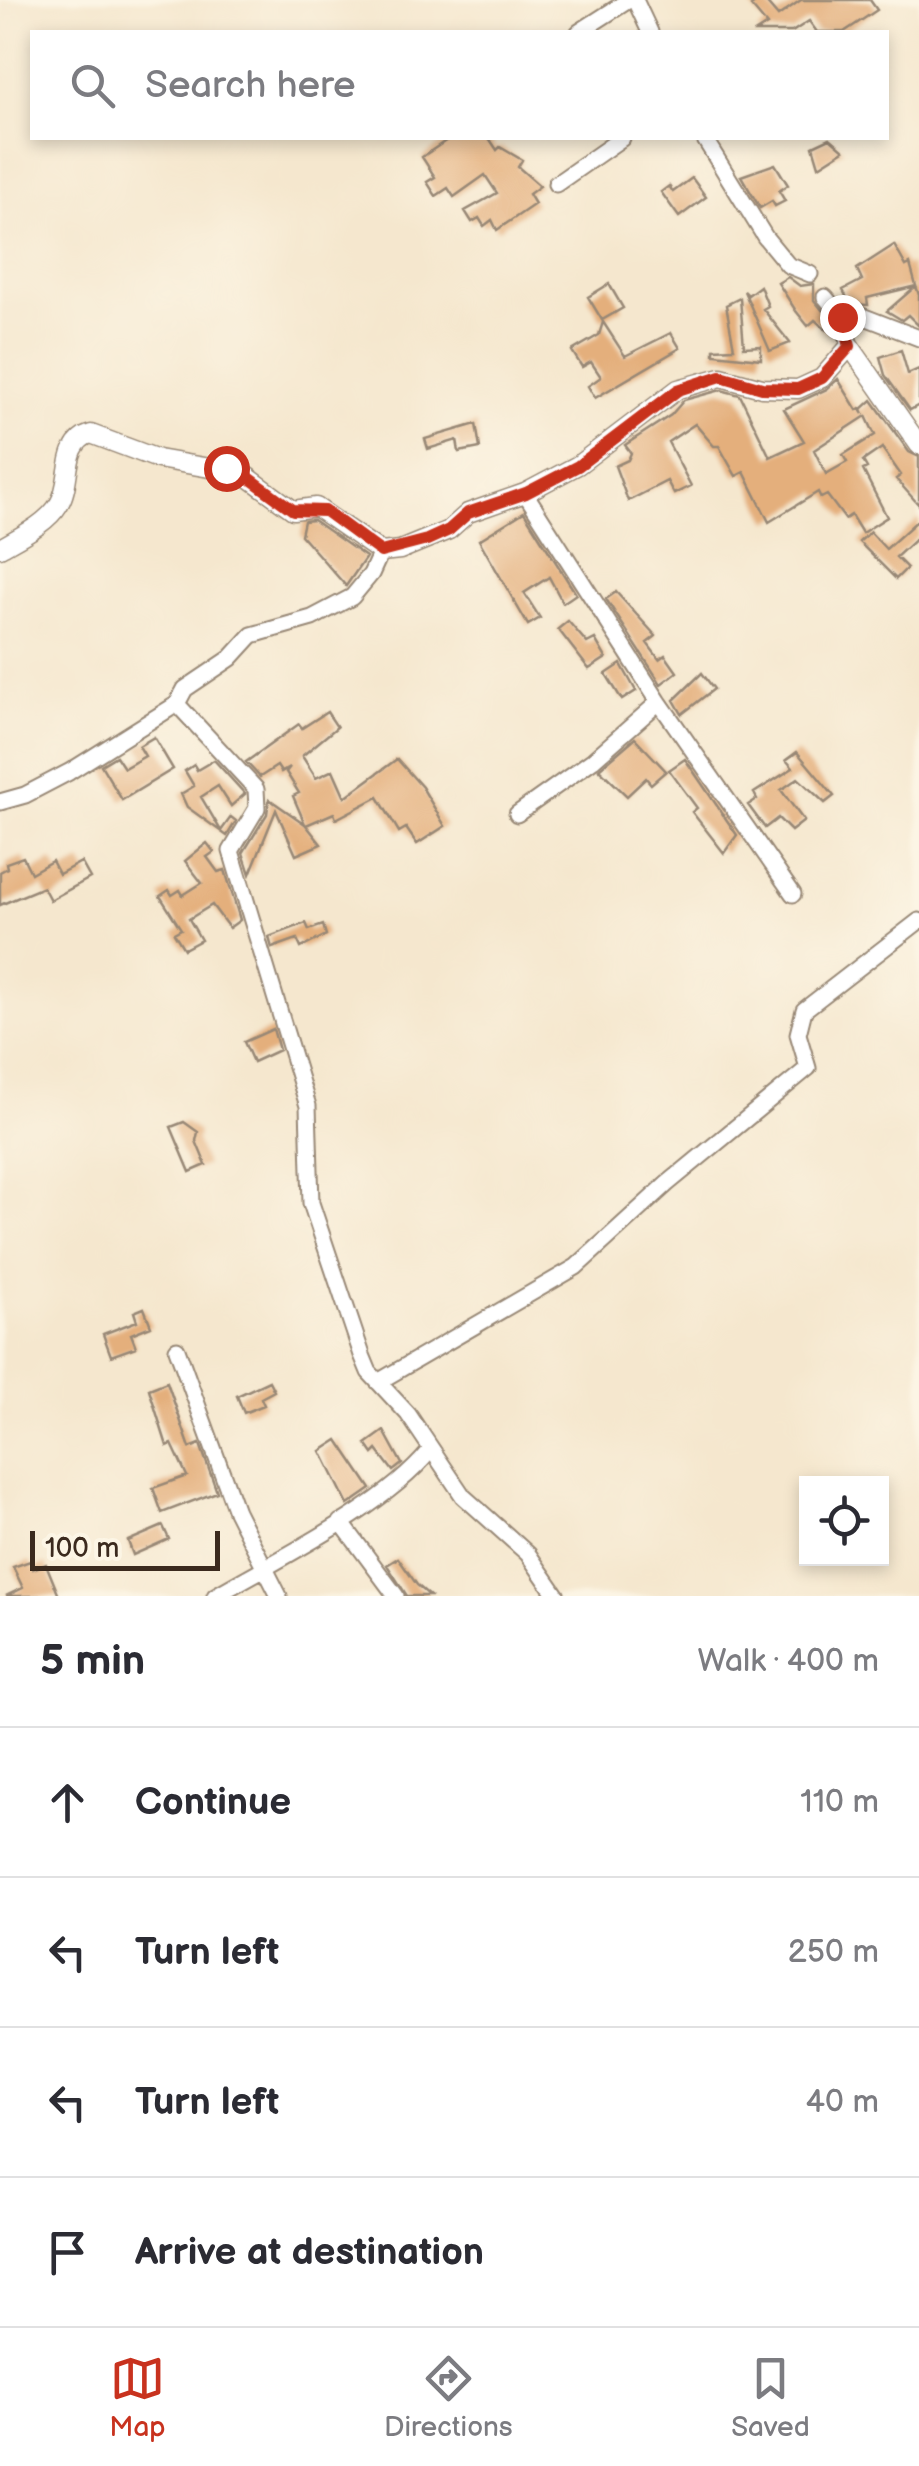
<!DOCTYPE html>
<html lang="en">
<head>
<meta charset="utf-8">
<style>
  :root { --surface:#fff; --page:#f7f7f7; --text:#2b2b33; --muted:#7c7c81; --line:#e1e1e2; --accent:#c8321e }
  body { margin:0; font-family:"Balsamiq Sans",sans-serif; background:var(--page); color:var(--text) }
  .controls { position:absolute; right:30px; bottom:30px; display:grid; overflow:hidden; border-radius:0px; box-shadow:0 5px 15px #0003 }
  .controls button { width:90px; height:90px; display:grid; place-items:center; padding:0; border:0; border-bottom:2px solid var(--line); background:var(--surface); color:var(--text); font:50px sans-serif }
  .scale { position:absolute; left:30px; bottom:25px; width:190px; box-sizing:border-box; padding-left:10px; border:5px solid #3b2a1e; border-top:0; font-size:28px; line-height:35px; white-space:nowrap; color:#3b2a1e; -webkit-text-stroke:8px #fcf5e5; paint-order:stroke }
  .stop { position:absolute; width:30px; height:30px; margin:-22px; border:8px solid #c8321e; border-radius:50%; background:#fff }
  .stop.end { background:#c8321e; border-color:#fff; box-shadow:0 2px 10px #0008 }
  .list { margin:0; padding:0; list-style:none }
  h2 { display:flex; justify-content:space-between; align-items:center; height:130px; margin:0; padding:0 40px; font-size:42px }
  h2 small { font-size:32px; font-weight:400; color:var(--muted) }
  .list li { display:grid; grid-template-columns:65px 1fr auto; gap:30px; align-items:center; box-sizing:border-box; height:150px; padding:0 40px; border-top:2px solid var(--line) }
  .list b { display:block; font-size:38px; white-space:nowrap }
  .list em { font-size:32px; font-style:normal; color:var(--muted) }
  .icon { flex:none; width:55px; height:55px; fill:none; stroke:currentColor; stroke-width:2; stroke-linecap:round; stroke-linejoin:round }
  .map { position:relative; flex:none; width:919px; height:1596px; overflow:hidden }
  .search { position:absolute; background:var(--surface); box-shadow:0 5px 15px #0003; left:30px; right:30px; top:30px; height:110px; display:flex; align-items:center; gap:25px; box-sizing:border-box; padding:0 35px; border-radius:0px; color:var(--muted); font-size:38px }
  .sheet { height:730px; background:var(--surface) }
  nav { display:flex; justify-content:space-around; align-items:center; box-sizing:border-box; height:140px; border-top:2px solid var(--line); background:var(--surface); font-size:28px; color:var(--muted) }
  nav a { display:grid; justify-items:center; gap:5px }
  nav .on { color:var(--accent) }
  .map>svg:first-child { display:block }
</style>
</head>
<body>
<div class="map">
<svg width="919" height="1596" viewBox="0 0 919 1596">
  <rect width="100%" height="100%" fill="#fcf5e5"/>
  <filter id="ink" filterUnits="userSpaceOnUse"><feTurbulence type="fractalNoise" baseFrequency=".01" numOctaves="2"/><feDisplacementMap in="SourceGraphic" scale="20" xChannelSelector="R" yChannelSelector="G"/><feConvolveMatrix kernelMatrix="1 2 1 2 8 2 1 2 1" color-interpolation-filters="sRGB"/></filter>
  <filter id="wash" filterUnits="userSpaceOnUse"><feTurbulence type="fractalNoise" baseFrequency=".0048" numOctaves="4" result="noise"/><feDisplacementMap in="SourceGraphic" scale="40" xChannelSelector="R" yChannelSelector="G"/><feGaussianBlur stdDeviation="2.25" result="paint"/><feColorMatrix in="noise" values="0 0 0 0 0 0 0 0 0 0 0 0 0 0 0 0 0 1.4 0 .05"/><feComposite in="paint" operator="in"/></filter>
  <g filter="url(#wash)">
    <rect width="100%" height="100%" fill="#f5e7ce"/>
    <g id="blocks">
      <path fill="#e4af7b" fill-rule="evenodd" d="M758 0H764L778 16 801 0H870L877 10 844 32H817L809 21 792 32H756L767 25 751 6Z
        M450 138H489L497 150 500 147 522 160 518 167 540 186 529 194 535 204 497 230 492 220 484 226 479 218 472 222 465 211 497 193 485 175 454 197 448 188 436 196 427 182 435 177 422 157Z
        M830 138 844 150 819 166 813 146Z
        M775 164 788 185 779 191 785 201 775 206 772 201 760 208 741 176Z
        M692 178 706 197 679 217 661 192 669 186 673 192Z
        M894 245 906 266 910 264 916 286 867 298 868 305 850 304 843 290 862 280 857 269Z
        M788 277 800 286 814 284V300L832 322 826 330 815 320 808 326 796 311 778 283Z
        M609 284 623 308 602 320 588 297Z
        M760 286 768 306 763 309 790 343 770 351 744 291 748 295Z
        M916 286 919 295V326L908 315 902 320 887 311Z
        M740 298 744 347 761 346V359L714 354V349L734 348 726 305Z
        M603 322 625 356 671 333 680 348 595 398 588 386 601 377 591 362 582 367 572 351 599 335Z
        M901 350 908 374 919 369V405L910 410 885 375 880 357Z
        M838 379 857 410 860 408 864 414 862 409 872 400 909 452 919 457V505L896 479 901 475 882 448 863 461 867 468 863 470 887 517 862 533 851 515 845 519 827 495 821 498 818 492 769 522 744 472 736 476 719 446H714L695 424 668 442 691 486 674 494 667 481 628 501 615 466 628 460 631 453 625 445 671 415 684 400 721 390 740 395 770 457 804 441 784 409 827 389ZM866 416 875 435 843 455 847 462 826 474 814 450Z
        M476 424 480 448 459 452 457 440 428 449 425 439Z
        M524 512 576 594 563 603 549 577 524 593 540 618 528 625 479 540Z
        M919 519V536L896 557 907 568 896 579 859 542 870 532 886 549Z
        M313 520 366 557 346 586 301 535 304 521Z
        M616 592 656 636 647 643 659 659 665 655 677 672 661 684 606 599Z
        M568 621 587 643 595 639 606 658 589 669 558 629Z
        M621 664 636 691 622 700 606 674Z
        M702 673 714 689 682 714 674 700Z
        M327 712 337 727 302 756 316 778 333 770 345 797 397 759 422 787 445 826 417 844 406 828 399 832 378 797 336 819 334 813 306 825 321 844 296 855 276 810 250 874 243 853 267 814 269 799 305 824 293 796 299 793 286 772 290 767 281 772 277 766 260 777 246 762 299 724 302 728Z
        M154 737 173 769 122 800 101 765 116 756 124 768 145 756 139 746Z
        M635 738 666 771 651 784 646 778 627 796 599 769Z
        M797 752 834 796 825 803 798 778 781 790 804 821 791 831 778 818 765 828 748 805 757 799 754 793 793 768 786 760Z
        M685 759 737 835 724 853 692 812 697 808 669 770Z
        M214 760 245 794 231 806 218 786 201 797 221 831 231 817 236 821 227 836 187 807 181 794 194 786 185 771 194 765 197 770Z
        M207 843 214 852 207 857 218 872 225 870 240 920 229 928 212 905 189 919 201 940 184 949 174 933 181 929 160 896 169 890 172 895 180 890 183 895 202 883 185 861Z
        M23 857 31 873 52 861 59 874 81 862 90 878 50 900 43 887 0 905V872L7 868 6 863Z
        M306 923 309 930 323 925 326 935 301 948 297 939 272 948 269 937Z
        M273 1029 279 1050 253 1062 244 1042Z
        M184 1122 198 1132 196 1141 206 1165 190 1172 171 1127Z
        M144 1308 151 1326 131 1334 136 1347 111 1356 103 1334 137 1321 134 1312Z
        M269 1381 274 1391 261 1398 264 1405 244 1413 237 1396Z
        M167 1382 190 1448 200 1444 217 1492 162 1513 153 1488 187 1476 172 1444 167 1446 149 1389Z
        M384 1431 402 1464 393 1471 377 1450 373 1454 366 1444Z
        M338 1440 371 1489 348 1505 321 1451Z
        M163 1526 169 1539 133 1555 128 1541Z
        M398 1558 417 1585 430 1596H407L387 1565Z
        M30 1561 33 1569 46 1564 59 1596H6L23 1588 13 1567Z"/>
    </g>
  </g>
  <g filter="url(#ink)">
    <use href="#blocks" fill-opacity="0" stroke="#988876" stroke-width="2.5"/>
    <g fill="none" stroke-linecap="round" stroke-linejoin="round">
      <g stroke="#988876" stroke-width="19">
        <path id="minor" d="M635 0 650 32
          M579 32 629 0
          M704 138 765 237 788 265 810 274
          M556 184 622 138
          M825 297 842 317 850 346
          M842 317 857 314 919 338
          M525 493 659 702 793 894
          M381 552 371 574 352 597 312 618 252 635 231 658 185 689 177 704 256 789 257 808 231 851 308 1106 311 1203 362 1355 369 1372 408 1414 463 1496 528 1554 557 1596
          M0 802 25 795 69 772 177 704
          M517 814 593 760 659 702
          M177 1349 236 1511 279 1596
          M378 1382 576 1267 667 1184 808 1068 798 1034 804 1010 919 921
          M341 1522 396 1596
          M215 1596C280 1558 383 1508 429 1452"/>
      </g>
      <g stroke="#988876" stroke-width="21">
        <path id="tertiary" d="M0 548C19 537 47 524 59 504 73 482 61 443 91 434L158 459 244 474 293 510 316 507 381 552 400 550 449 530 468 513 525 493 578 465 678 389 721 377 762 388 798 389 822 378 850 346 919 445"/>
      </g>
      <use href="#minor" stroke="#fff" stroke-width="15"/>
      <use href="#tertiary" stroke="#fff" stroke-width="18"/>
    </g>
  </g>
  <g fill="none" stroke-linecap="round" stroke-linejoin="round" filter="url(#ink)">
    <path stroke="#c8321e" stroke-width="12" d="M226 468 244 474 293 510 325 511 381 552 427 540 449 530 468 513 526 493 578 466 678 390 721 376 762 388 798 389 822 378 850 346 842 317"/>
  </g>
</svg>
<div class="controls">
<button><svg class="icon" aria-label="locate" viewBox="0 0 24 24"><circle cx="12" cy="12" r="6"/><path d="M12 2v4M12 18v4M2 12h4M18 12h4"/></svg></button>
</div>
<div class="scale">100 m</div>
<div class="stop" style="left:226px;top:468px"></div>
<div class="stop end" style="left:842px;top:317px"></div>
<div class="search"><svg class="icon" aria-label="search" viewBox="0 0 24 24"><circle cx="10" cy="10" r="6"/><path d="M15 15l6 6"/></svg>Search here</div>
</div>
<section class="sheet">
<h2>5 min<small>Walk · 400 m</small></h2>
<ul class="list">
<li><svg class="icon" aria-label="ahead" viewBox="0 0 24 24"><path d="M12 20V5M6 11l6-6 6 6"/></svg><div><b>Continue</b></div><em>110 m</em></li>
<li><svg class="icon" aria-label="left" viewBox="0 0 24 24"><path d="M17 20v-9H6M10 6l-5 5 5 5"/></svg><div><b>Turn left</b></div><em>250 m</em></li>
<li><svg class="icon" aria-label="left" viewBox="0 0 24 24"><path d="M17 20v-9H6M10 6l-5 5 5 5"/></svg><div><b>Turn left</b></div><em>40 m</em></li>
<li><svg class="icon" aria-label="arrive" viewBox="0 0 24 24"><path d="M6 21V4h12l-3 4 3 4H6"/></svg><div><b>Arrive at destination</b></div></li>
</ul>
</section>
<nav>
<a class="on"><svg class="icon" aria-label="map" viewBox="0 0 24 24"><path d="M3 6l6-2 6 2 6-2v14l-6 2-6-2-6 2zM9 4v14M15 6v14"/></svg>Map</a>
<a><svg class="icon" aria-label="directions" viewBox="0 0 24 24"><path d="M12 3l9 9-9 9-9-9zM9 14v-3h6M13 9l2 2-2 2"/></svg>Directions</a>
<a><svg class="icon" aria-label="saved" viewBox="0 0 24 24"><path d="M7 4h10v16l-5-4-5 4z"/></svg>Saved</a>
</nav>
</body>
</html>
